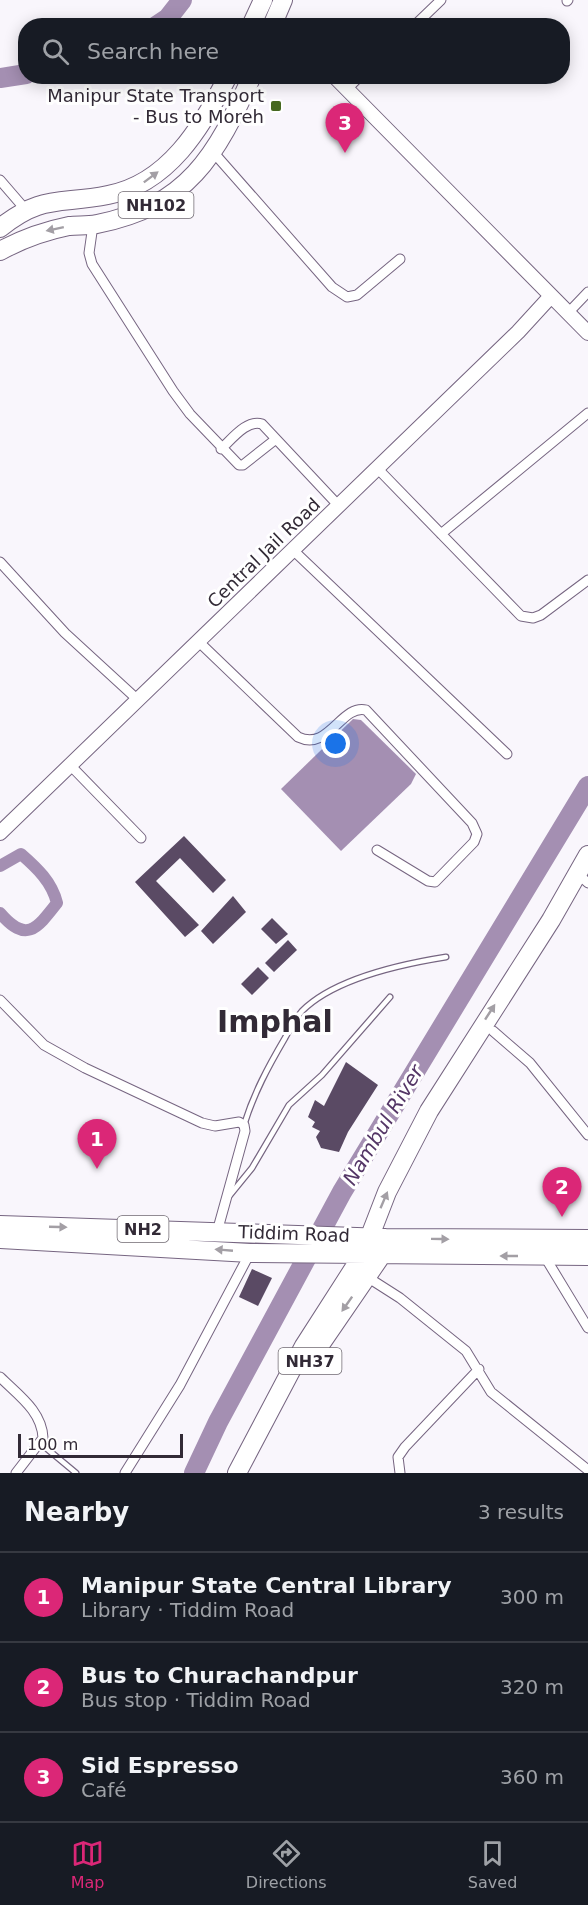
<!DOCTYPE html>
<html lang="en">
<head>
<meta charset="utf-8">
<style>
  :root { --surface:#171b24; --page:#242831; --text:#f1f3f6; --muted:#9ea1a6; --line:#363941; --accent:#db2777 }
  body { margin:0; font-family:"DejaVu Sans",sans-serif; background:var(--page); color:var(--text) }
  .scale { position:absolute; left:18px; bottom:15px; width:165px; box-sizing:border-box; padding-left:6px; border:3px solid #322a36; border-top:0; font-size:16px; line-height:21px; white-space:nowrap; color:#322a36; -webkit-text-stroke:4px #fff; paint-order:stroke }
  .you { position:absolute; left:336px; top:744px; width:21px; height:21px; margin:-15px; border:4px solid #fff; border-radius:50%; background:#1a73e8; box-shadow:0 0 0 9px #1a73e833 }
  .badge { display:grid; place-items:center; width:39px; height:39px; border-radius:50%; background:var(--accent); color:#fff; font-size:20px; font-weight:700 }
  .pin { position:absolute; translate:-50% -50px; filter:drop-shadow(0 2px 3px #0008) }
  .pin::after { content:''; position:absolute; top:32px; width:21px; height:18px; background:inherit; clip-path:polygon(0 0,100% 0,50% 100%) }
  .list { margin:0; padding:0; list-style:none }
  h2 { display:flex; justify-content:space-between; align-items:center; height:78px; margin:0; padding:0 24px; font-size:26px }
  h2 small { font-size:20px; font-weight:400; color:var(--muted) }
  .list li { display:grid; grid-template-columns:39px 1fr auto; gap:18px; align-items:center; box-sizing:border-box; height:90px; padding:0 24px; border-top:2px solid var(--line) }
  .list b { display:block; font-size:22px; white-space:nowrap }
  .list p { margin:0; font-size:20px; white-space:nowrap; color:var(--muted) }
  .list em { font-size:20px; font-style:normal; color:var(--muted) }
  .icon { flex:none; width:33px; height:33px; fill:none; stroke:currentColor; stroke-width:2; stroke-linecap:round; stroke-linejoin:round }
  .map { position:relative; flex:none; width:588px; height:1473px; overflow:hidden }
  .search { position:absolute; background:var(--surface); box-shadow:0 3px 15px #0003; left:18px; right:18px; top:18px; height:66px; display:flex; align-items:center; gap:15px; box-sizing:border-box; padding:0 21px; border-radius:24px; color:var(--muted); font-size:22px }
  .sheet { height:348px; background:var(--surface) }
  nav { display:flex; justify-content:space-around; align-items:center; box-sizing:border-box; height:84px; border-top:2px solid var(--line); background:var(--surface); font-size:16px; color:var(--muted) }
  nav a { display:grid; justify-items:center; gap:3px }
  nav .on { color:var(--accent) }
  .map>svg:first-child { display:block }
</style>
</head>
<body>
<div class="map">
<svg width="588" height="1473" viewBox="0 0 588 1473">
  <rect width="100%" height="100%" fill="#f9f6fc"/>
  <path fill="#a48fb2" d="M353 719 361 720 416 774 411 784 341 851 281 789Z"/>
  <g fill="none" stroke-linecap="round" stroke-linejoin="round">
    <path stroke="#a48fb2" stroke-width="12" d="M0 866 21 854C37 868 52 882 57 903 36 930 26 943 0 913"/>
    <path stroke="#a48fb2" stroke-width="20" d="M156 26 168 18 182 0
      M0 78 26 74
      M194 1473 218 1422 342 1192 588 786"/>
  </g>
  <path fill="#5a4a64" d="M184 836 226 880 213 893 180 858 156 881 199 925 185 937 135 882Z
    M233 896 246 912 213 944 201 931Z
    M272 918 288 934 276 944 261 929Z
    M288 940 297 950 274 972 265 963Z
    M258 967 269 978 252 995 241 984Z
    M346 1062 378 1085 348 1132 339 1152 321 1148 316 1137 320 1131 312 1127 315 1122 308 1117 315 1100 324 1106Z
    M252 1269 272 1278 258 1306 239 1297Z"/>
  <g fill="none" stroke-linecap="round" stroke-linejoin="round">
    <g stroke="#766581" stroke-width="7">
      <path id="lane" d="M244 1125C254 1093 268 1067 285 1038 290 1029 295 1019 302 1011 335 978 402 964 446 957
        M230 1195 252 1168 289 1105 322 1075 390 997
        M40 1443 76 1473"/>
    </g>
    <g stroke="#766581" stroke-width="11">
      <path id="street" d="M567 1 568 0
        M414 26 441 0
        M346 90 360 76
        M214 153 332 287 347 297 357 295 400 259
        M0 180 25 209
        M93 225 89 253 92 264 173 391 190 414 239 465H243L276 439
        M568 313 588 292
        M221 449C232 439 247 419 262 424L338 505
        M377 468 521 616 533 618 541 615 588 580
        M441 534 588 413
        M294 551 507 754
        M0 562 65 633 138 700
        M199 642 298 737C329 752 341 704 366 710L472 823 477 834 474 842 435 882 428 881 377 850
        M70 765 141 838
        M578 874 588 883
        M0 1000 44 1045 85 1068 202 1123 215 1126 239 1122 244 1125 245 1131 217 1232
        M493 1031 530 1063 588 1135
        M545 1257 588 1328
        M364 1275 400 1298 466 1351 491 1392 588 1470
        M0 1377C18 1395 42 1411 43 1438L16 1473
        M125 1473 180 1385 250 1253
        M400 1473 398 1457 405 1447 479 1369"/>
    </g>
    <g stroke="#766581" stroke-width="16">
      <path id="secondary" d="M334 76 588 333
        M0 833 518 332 551 296"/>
    </g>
    <g stroke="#766581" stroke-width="20">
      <path id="highway" d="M251 26 263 0
        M272 26 283 0
        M0 228C42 194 59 205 108 195 168 184 202 127 228 76
        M0 251C22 239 44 231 69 226 78 225 88 226 97 224 188 206 216 156 252 76
        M0 1225 386 1238 588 1239
        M0 1239 250 1253 588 1256
        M309 1361 381 1256
        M237 1473 304 1346 363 1254 387 1192 429 1111 551 920 588 855"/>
    </g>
    <use href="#lane" stroke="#fff" stroke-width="4.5"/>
    <use href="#street" stroke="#fff" stroke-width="9"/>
    <use href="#secondary" stroke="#fff" stroke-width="14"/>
    <use href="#highway" stroke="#fff" stroke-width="18"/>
  </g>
  <defs><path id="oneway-solid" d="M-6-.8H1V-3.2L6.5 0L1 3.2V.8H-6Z" transform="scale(1.5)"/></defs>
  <g fill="#a39fa5">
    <use href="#oneway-solid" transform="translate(151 177) rotate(-37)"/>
    <use href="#oneway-solid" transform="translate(55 229) rotate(168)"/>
    <use href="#oneway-solid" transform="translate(490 1012) rotate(-57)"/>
    <use href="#oneway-solid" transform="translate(384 1200) rotate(-67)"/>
    <use href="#oneway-solid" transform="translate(58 1227) rotate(2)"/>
    <use href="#oneway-solid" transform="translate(440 1239) rotate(1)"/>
    <use href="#oneway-solid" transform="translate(224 1250) rotate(-175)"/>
    <use href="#oneway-solid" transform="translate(509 1256) rotate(-180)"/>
    <use href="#oneway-solid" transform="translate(347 1304) rotate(125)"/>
  </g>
  <rect fill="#466820" stroke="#fff" stroke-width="2" x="270" y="100" width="12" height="12" rx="3"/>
  <g text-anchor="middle" stroke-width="6" stroke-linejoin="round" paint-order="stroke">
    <g fill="#fff" stroke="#706a72" stroke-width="1.5">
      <rect x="118.5" y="192" width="75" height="26" rx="4.5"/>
      <rect x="117.5" y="1216" width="51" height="26" rx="4.5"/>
      <rect x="278.5" y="1348" width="63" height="26" rx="4.5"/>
    </g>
    <g font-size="16" font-weight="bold" fill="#322a36">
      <text x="156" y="211">NH102</text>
      <text x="143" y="1235">NH2</text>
      <text x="310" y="1367">NH37</text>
    </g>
    <g font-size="18" fill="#322a36" stroke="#fff" text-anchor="end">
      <text x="264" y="102">Manipur State Transport<tspan x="264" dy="21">- Bus to Moreh</tspan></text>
    </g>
    <g font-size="18" fill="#322a36" stroke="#fff">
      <text transform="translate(264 553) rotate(-44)" y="6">Central Jail Road</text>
      <text transform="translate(294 1234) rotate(2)" y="6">Tiddim Road</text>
    </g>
    <g font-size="20" font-style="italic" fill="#543666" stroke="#fff">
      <text transform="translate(383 1125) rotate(-59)" y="7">Nambul River</text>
    </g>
    <g font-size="30" font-weight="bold" fill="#322a36" stroke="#fff">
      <text x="275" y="1032">Imphal</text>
    </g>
  </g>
</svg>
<div class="scale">100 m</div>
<div class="you"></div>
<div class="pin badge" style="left:97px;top:1169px">1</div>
<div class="pin badge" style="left:562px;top:1217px">2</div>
<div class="pin badge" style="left:345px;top:153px">3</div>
<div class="search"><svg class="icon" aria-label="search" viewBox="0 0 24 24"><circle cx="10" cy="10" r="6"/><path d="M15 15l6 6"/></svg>Search here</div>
</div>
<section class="sheet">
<h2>Nearby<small>3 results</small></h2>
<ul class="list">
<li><span class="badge">1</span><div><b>Manipur State Central Library</b><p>Library · Tiddim Road</p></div><em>300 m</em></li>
<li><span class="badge">2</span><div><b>Bus to Churachandpur</b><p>Bus stop · Tiddim Road</p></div><em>320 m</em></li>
<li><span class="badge">3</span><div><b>Sid Espresso</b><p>Café</p></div><em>360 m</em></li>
</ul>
</section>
<nav>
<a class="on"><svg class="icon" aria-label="map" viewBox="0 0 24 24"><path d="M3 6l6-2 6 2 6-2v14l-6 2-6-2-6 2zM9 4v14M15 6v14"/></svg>Map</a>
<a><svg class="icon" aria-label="directions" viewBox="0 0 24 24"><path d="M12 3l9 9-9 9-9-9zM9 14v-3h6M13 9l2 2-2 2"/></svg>Directions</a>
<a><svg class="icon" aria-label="saved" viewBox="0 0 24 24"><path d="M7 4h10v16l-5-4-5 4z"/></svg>Saved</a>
</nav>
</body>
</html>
